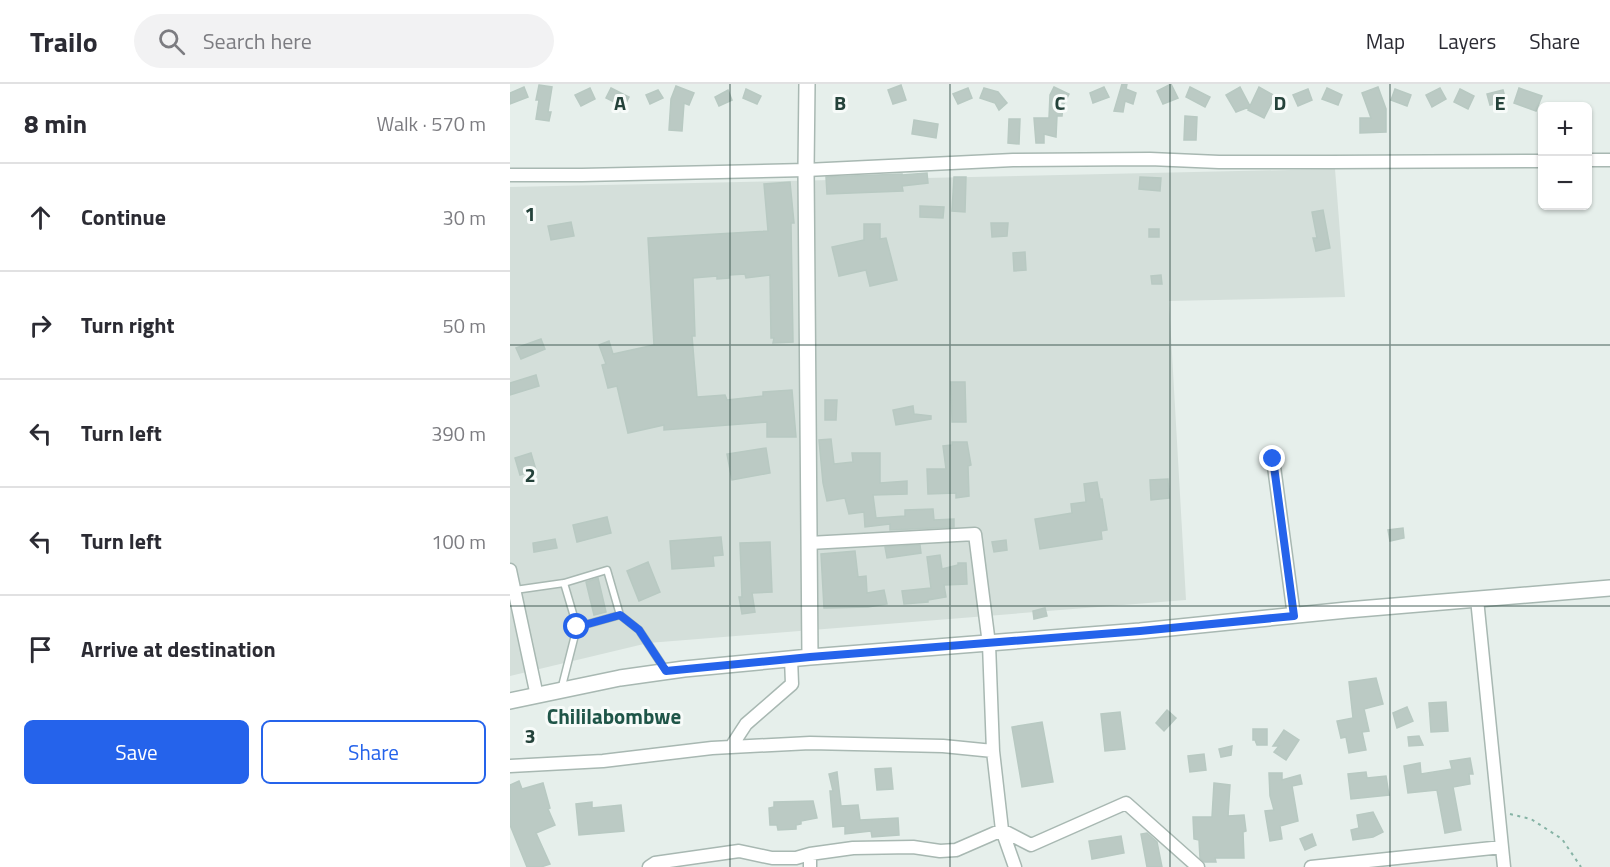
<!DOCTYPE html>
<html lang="en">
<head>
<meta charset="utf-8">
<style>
  :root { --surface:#fff; --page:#f2f2f3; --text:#2b2b33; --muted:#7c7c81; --line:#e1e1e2; --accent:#2563eb }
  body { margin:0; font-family:"Titillium Web",sans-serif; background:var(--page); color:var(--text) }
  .controls { position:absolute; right:18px; top:18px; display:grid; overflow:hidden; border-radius:9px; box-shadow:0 2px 4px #0004 }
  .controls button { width:54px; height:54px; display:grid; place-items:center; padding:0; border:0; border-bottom:2px solid var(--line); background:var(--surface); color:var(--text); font:30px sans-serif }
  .stop { position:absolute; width:18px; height:18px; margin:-14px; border:4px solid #2563eb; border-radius:50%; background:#fff }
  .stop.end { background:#2563eb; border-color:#fff; box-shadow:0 2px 6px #0008 }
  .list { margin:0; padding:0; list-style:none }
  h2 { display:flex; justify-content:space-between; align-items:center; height:78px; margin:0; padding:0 24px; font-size:26px }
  h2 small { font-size:20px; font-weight:400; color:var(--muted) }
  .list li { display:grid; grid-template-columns:39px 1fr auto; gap:18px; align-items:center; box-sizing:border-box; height:108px; padding:0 24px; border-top:2px solid var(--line) }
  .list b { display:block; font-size:22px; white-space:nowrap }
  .list em { font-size:20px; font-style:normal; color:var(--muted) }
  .actions { display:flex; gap:12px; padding:18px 24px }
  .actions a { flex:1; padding:14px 0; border:2px solid var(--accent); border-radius:9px; text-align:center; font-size:21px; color:var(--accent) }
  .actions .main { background:var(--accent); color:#fff }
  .icon { flex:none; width:33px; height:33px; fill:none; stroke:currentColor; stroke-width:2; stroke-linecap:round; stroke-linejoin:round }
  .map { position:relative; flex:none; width:1100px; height:783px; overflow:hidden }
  header { display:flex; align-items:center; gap:36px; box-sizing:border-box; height:84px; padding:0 30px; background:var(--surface); border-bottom:2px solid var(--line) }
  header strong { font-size:28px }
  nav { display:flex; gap:33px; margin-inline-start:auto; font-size:21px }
  .search { width:420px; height:54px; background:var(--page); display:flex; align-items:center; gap:15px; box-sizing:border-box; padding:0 21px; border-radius:33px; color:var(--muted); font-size:22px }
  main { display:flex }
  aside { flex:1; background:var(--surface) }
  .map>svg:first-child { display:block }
</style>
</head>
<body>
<header>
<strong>Trailo</strong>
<div class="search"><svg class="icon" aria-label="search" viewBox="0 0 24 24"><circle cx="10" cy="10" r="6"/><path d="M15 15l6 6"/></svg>Search here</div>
<nav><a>Map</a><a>Layers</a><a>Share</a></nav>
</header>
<main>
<aside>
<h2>8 min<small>Walk · 570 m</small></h2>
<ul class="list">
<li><svg class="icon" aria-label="ahead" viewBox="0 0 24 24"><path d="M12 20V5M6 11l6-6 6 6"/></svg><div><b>Continue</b></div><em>30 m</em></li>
<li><svg class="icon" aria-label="right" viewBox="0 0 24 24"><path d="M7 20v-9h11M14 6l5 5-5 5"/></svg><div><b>Turn right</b></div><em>50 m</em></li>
<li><svg class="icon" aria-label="left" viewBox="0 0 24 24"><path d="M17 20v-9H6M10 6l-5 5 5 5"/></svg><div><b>Turn left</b></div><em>390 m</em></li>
<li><svg class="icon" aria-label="left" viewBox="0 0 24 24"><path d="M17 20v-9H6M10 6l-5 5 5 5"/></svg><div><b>Turn left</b></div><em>100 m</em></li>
<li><svg class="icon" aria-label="arrive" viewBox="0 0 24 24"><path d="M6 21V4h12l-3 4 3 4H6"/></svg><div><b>Arrive at destination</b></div></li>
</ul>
<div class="actions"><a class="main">Save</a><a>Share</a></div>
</aside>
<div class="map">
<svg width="1100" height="783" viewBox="0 0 1100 783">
  <rect width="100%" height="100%" fill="#e6efeb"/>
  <path fill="#d4dfda" d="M825 85 835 213 659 217 676 516 138 559 0 592V103Z"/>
  <path fill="#bbcac4" stroke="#b8c9c2" stroke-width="1.5" d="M612 0H617L616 5 626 9 623 20 615 17 613 28 604 27Z
    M661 0 668 14 653 20 647 7Z
    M29 1 42 3 38 28H41L39 37 26 35 29 16H26Z
    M391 1 396 16 383 20 378 6Z
    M166 2 184 9 179 21 174 19 172 47 159 46 161 15Z
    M14 3 18 13 0 20V9Z
    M544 3 559 10 553 22 552 32H547L546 53 534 50V59H526L524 34H539L540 11Z
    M594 3 599 13 583 19 580 9Z
    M680 3 700 13 695 23 676 13Z
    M730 3 740 22 749 3 765 12 754 34 738 26 739 23 726 28 716 11Z
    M868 3 876 25V48L850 49V34H861L852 9Z
    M80 4 85 15 71 22 65 11Z
    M101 4 119 13 114 23 96 14Z
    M458 4 462 14 448 20 443 10Z
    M474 4 488 8 497 19 489 26 485 19 470 14Z
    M817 4 832 11 828 21 812 15Z
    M930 4 936 15 922 23 916 11Z
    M1009 4 1032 12 1026 27 1004 19Z
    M236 5 251 12 247 20 233 14Z
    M798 5 802 16 788 22 783 11Z
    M885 5 901 11 897 22 881 16Z
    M950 5 964 12 958 25 944 18Z
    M148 6 153 14 140 20 136 11Z
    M218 6 222 16 209 22 205 13Z
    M993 6 996 17 980 21 977 10Z
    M675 32 687 33 686 56H674Z
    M499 35H510L509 60 498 59Z
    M404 36 428 40 426 54 402 50Z
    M417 89 418 99 392 102 393 107 317 110 316 93 392 90V91Z
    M444 93H456L455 128 442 127Z
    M630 93 651 94 650 107 629 105Z
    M280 98 284 139H281L283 258 263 259 264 254H261L260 191 236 194 235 190 219 191V194L207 195V192L183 194 185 252H182L187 313 215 311 217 316 253 312V308L282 306 286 353H257V338L154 346V341L118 349 107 302 98 304 92 281 96 280 89 261 99 257 103 270 144 261 138 154 258 147 254 100Z
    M410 122 434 123 433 134 410 133Z
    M813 126 820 164 806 167 803 154H807L802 128Z
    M61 138 64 152 41 156 38 142Z
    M481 139H498L497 152 482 153Z
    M354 140H370V155L376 154 387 196 360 202 356 186 329 192 322 163 354 156Z
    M639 145H649V153H639Z
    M515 168 516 186 504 187 503 169Z
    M651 191 652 200H642L641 192Z
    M31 255 35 265 11 275 6 264Z
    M26 291 29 302 0 311V299Z
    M441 298H455L456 338H442Z
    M315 316H327L326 336H315Z
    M403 322 404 330 421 332V335L386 341 383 326Z
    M321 355 324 380 343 378 342 369H370V399L397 397V410L363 411 366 434 395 432V426L423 425 424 436 444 435V443L380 446V440L355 443 354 428 339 430 335 414 317 417 313 399 309 356Z
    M442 358H457L461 381 458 382 459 412 446 414V409L418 410 417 385H436L433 362 442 361Z
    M256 364 260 389 222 396 217 370Z
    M21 369 26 386 10 391 5 374Z
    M658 395 659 414 641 416 640 396Z
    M587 398 590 415H592L597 446 591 447 592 455 530 465 525 435 562 429 561 420 576 418 574 400Z
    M97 433 101 449 67 458 63 441Z
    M893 444 894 454 880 457 878 446Z
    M211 453 213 471 203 472 204 482 162 485 160 457Z
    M45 455 47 464 24 468 23 459Z
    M496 456 497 466 484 468 482 458Z
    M260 458 262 508 242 509 245 528 232 530 229 513H232L230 459Z
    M410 461 411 469 377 474 375 463Z
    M345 467 348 493 356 492 357 509 374 506 377 520 358 523 314 524 311 470Z
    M430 471 432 485 448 481V479H456L457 500 434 501 436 513 418 516V518L394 520 392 507 421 504 417 473Z
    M138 478 150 508 129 517 117 487Z
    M88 494 96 528 84 531 76 498Z
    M535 524 537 532 524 535 523 527Z
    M866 594 873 620 854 625 859 647 852 648 856 666 839 669 836 653 831 654 827 637 843 634 839 598Z
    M936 618 938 647 921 648 919 619Z
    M897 623 903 637 887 644 883 629Z
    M657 626 666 634 654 647 646 639Z
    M610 628 615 665 595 667 591 630Z
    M532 638 543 698 512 703 502 643Z
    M743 645H757V661H747L745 656H743Z
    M774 646 789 656 776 676 764 668 769 662H763Z
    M909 652 913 661 899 662 898 653Z
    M722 662 721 671 711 673 709 665Z
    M694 670 696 686 680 688 678 672Z
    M960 674 963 690H959L960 700 943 703 951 746 935 749 927 706 898 709 894 682 910 679 911 690 942 685 940 677Z
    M381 684 383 705 367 706 365 685Z
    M327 688 331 722 348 721 350 736 388 734 389 751 362 753 361 747 335 750V742L323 743 320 707H323L319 690Z
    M856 688 857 694 876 692 879 711 841 715 838 690Z
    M759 689H772V696L790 691 792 700 782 702 788 737 770 742 772 755 760 757 755 727 764 726 760 712Z
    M9 697 12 705 33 699 40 724 38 725 45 741 26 749 40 780 31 783H17L0 741V701Z
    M704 699 720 701 718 732 734 731 736 747 733 748 734 774H705L706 778H694L690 774 689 756 684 755 683 733H702Z
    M303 717 307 734 291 737V740L286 741V745L268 746 267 741H260L259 724 264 723V718Z
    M82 718V724L111 721 114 747 69 751 66 720Z
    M863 728 873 748 863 753 843 756 841 746 849 744 847 731Z
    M637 749 647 758 652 783H637L631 750Z
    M802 750 806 761 795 766 790 755Z
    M611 752 614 769 582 775 579 757Z"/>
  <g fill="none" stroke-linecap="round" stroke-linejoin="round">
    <g stroke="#a8b8b2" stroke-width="9">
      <path id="service" d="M5 506 54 499 97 486 110 531 129 546 156 587
        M67 543 110 531
        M51 606 67 543 54 499"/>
    </g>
    <g stroke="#a8b8b2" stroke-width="15">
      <path id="minor" d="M1078 76H1100
        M0 91H72L296 86 503 76 640 75 709 78H821L1032 77
        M763 375 784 532
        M299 459 465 450 479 560 483 667 492 746 505 783
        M0 486 27 612
        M967 515 994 783
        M221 663 236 640 282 600 281 574
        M0 682 93 677 202 664 300 659 433 662 483 667
        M492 746 521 761 616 719 688 783
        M300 770V783
        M139 783 145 779 229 767 262 774H286L300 770 343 764 403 763 430 767 446 766 492 746
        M801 783 992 763"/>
    </g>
    <g stroke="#a8b8b2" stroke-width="18">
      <path id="tertiary" d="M297 0 296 86 300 573
        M0 617 110 594 174 585 300 573 630 547 837 526 1100 504"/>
    </g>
    <path stroke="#86b3a5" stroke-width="2" stroke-dasharray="3 4.5" stroke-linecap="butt" d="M1000 730 1021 735 1052 755 1071 783"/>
    <use href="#service" stroke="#fff" stroke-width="6"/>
    <use href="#minor" stroke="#fff" stroke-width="12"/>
    <use href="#tertiary" stroke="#fff" stroke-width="15"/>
  </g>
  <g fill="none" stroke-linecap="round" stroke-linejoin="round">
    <path stroke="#2563eb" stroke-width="8" d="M67 543 110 531 129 546 156 587 300 573 630 547 784 532 763 375"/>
  </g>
  <path fill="none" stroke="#24423a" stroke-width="1.5" stroke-opacity="0.55" d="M220 0V783M440 0V783M660 0V783M880 0V783M0 261H1100M0 522H1100"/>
  <g text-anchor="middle" stroke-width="6" stroke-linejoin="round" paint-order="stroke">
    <g font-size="21" font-weight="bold" fill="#1f5548" stroke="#f7fbf9">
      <text x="104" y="640">Chililabombwe</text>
    </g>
  </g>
  <g font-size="20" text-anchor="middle" font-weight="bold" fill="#24423a" stroke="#f7fbf9" stroke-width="6" stroke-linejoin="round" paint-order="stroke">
    <text x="110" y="26">A</text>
    <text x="330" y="26">B</text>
    <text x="550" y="26">C</text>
    <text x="770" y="26">D</text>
    <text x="990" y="26">E</text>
    <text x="20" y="137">1</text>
    <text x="20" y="398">2</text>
    <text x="20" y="659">3</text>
  </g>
</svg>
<div class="controls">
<button>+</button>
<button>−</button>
</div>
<div class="stop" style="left:67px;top:543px"></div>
<div class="stop end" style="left:763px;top:375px"></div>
</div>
</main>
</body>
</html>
